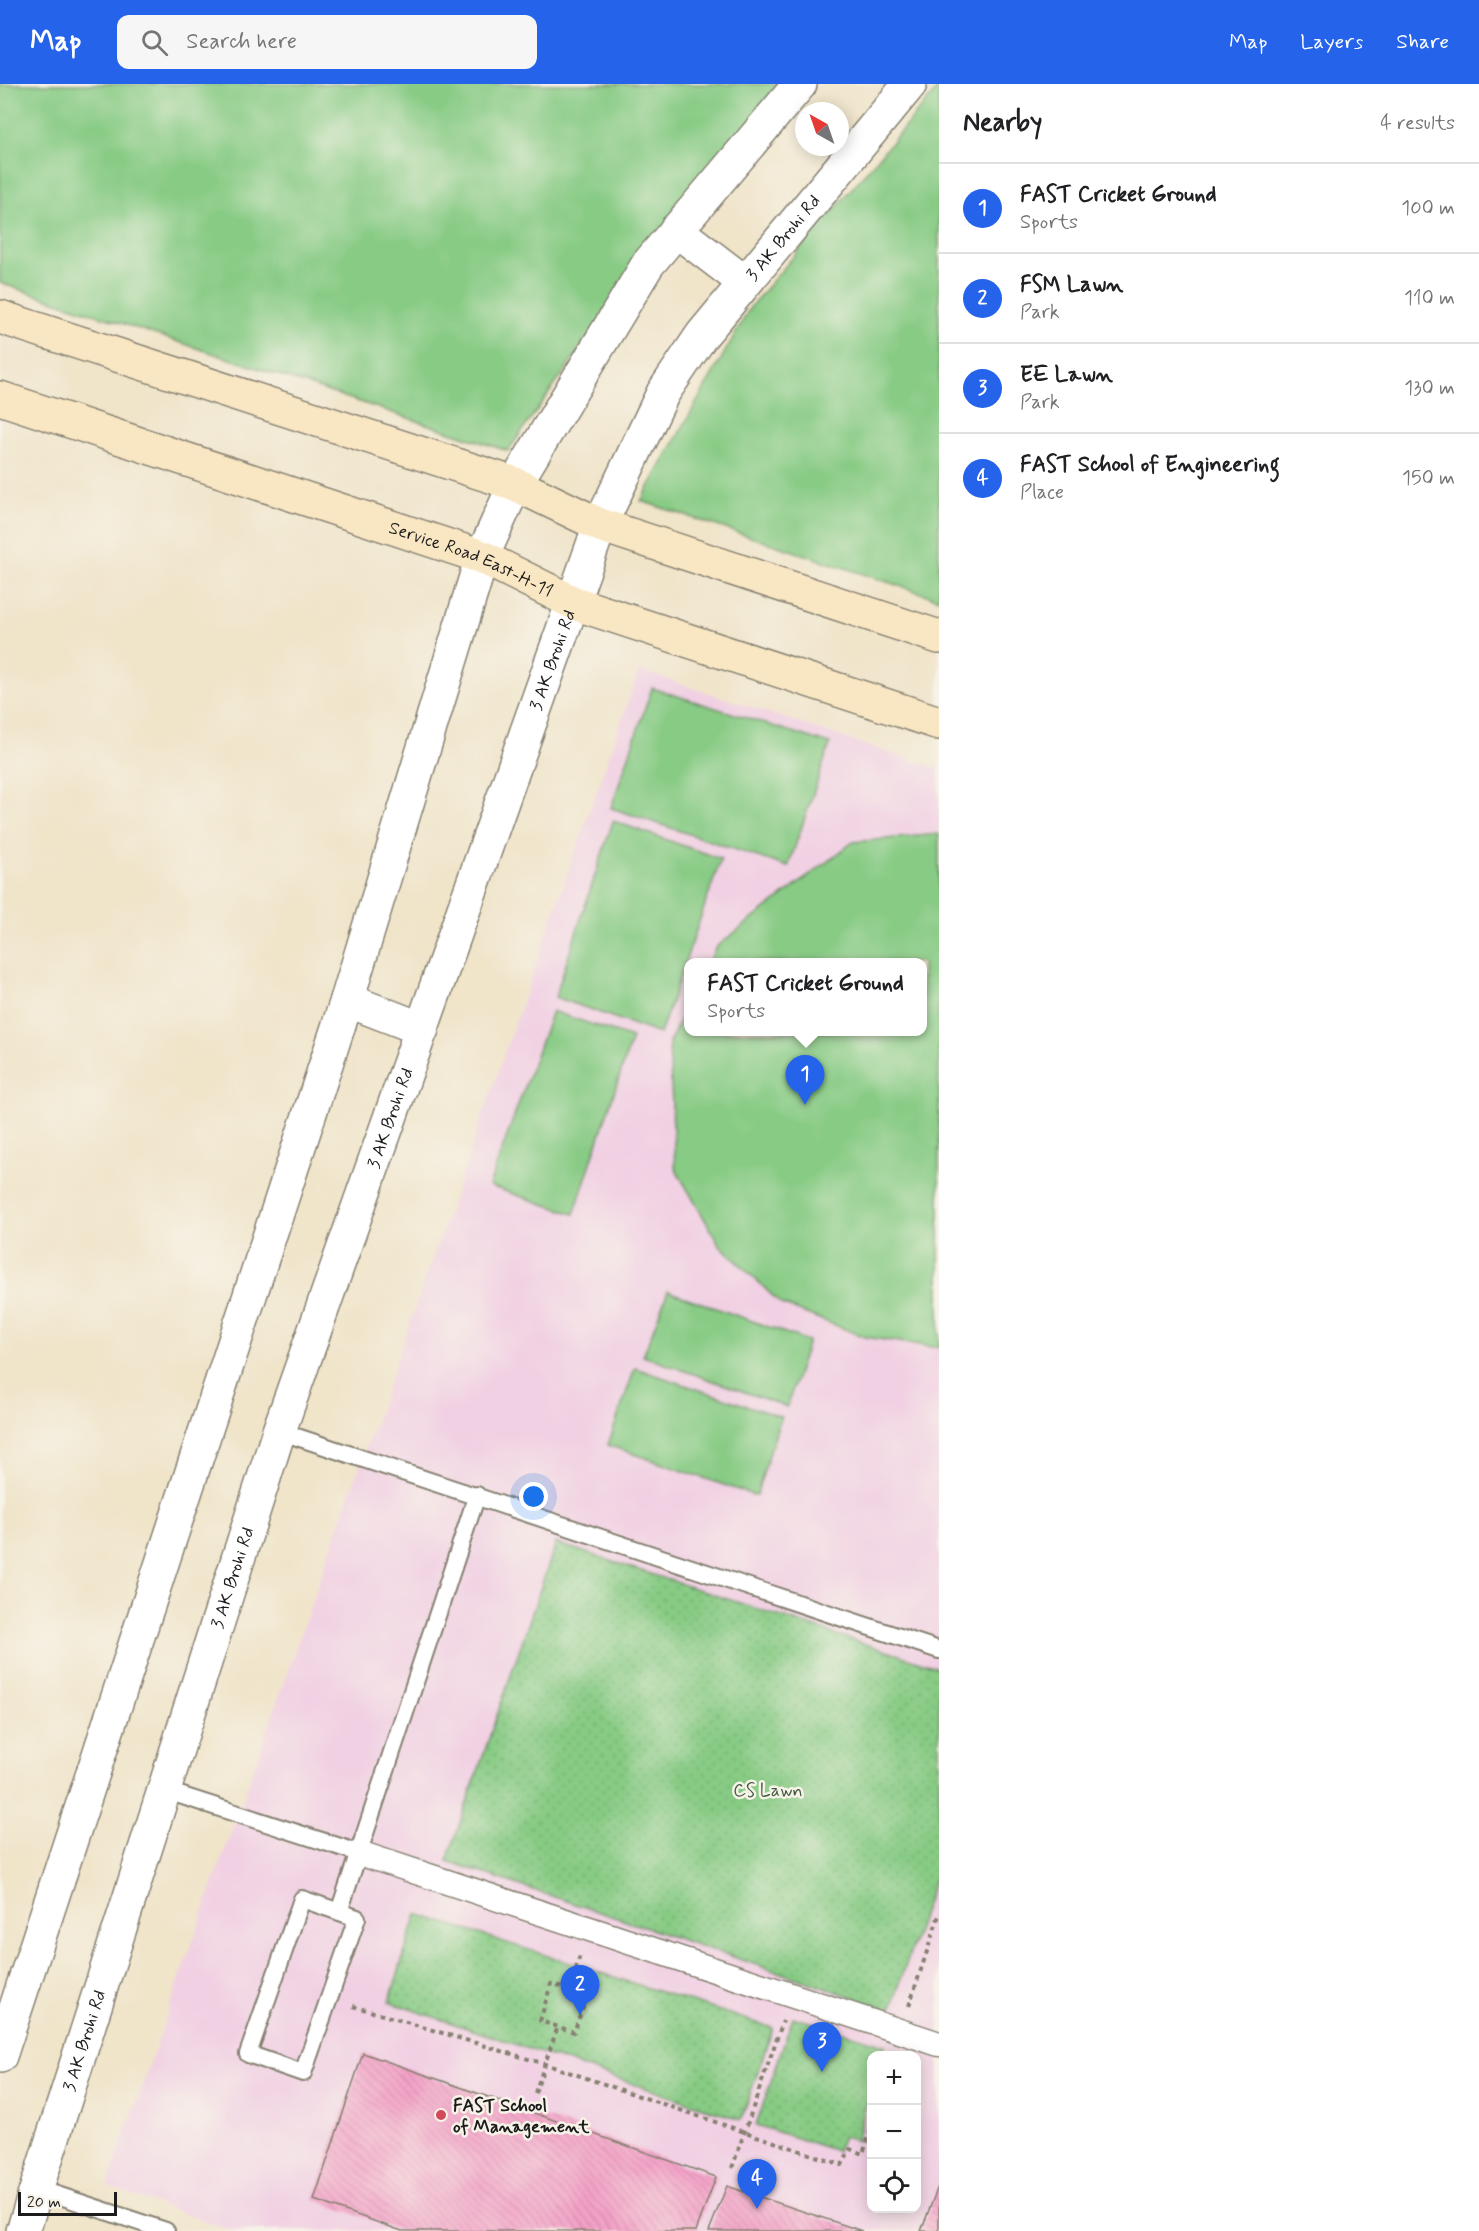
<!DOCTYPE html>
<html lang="en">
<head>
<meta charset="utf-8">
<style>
  :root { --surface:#fff; --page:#f6f6f6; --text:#202124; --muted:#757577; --line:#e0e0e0; --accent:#2563eb }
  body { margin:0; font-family:Mynerve,sans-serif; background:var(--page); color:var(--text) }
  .controls { position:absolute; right:18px; bottom:18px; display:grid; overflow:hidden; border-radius:12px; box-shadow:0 3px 15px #0003 }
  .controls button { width:54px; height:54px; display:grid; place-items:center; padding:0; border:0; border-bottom:2px solid var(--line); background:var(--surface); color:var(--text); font:30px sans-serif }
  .compass { position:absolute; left:795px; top:18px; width:54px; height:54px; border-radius:50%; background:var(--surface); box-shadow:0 3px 15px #0003; rotate:320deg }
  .scale { position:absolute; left:18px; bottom:15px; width:99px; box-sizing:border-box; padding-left:6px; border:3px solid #1c1c1c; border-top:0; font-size:16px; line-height:21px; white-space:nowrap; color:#1c1c1c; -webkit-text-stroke:4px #f7f3e8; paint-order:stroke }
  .you { position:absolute; left:534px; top:1413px; width:21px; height:21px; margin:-15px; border:4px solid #fff; border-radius:50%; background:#1a73e8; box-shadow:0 0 0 9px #1a73e833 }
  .badge { display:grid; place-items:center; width:39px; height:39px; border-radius:50%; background:var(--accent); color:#fff; font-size:20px; font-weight:700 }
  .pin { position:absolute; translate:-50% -50px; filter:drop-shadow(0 2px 3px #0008) }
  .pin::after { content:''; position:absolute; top:32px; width:21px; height:18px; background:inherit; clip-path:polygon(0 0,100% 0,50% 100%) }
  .popup { position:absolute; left:684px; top:874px; width:243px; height:78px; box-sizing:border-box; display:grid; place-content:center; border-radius:12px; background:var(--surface); filter:drop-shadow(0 2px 4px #0005); font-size:20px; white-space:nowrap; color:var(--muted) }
  .popup b { font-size:22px; color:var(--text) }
  .popup::after { content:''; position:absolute; left:50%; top:100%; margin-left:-12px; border:12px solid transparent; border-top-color:var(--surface) }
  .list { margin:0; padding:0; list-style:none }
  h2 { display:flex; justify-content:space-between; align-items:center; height:78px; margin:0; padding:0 24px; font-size:26px }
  h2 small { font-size:20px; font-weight:400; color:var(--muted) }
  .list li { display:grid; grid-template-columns:39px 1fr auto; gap:18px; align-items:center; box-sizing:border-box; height:90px; padding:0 24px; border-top:2px solid var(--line) }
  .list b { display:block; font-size:22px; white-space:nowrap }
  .list p { margin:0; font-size:20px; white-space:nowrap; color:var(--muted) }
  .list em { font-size:20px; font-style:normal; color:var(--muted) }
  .icon { flex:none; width:33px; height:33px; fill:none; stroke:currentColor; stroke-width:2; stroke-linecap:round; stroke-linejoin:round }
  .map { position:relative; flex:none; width:939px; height:2147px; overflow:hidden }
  header { display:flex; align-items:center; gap:36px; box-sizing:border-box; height:84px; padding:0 30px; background:var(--accent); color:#fff }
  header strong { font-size:28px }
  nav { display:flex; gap:33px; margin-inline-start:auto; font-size:21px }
  .search { width:420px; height:54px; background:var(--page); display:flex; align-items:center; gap:15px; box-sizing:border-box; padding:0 21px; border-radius:12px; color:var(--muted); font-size:22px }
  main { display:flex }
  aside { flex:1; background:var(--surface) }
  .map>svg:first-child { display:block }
</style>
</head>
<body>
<header>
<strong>Map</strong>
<div class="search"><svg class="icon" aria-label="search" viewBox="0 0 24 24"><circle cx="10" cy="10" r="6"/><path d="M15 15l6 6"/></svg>Search here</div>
<nav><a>Map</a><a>Layers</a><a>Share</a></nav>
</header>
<main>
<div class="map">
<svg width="939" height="2147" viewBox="0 0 939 2147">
  <defs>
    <pattern id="park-dots" width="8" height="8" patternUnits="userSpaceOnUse" patternTransform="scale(1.5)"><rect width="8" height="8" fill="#87cb84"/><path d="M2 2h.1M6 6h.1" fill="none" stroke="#74ae71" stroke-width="1.8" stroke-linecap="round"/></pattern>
    <pattern id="building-back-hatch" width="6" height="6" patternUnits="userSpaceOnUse" patternTransform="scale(1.5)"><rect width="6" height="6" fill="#f4a1c7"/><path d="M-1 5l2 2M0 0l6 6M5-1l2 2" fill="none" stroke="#d18aaa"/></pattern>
  </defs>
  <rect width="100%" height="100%" fill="#f7f3e8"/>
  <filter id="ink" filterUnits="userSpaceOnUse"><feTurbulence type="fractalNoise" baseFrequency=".0167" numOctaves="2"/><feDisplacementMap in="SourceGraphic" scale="12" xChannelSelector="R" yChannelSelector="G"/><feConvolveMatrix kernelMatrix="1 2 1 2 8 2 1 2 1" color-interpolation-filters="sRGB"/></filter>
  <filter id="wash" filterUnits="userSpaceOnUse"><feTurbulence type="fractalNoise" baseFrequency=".008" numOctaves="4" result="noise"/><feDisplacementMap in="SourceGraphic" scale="24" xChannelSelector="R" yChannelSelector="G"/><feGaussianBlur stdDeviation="1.35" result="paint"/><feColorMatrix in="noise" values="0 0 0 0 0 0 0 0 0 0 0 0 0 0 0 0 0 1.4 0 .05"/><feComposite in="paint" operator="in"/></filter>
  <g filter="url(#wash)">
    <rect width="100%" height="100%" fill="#f0e4c9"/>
    <path fill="#f1d0e3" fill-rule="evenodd" d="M639 586 939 685V2147H233L107 2102ZM688 878H922V948H688ZM872 1972H916V2124H872Z"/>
    <path fill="#87cb84" stroke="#527450" stroke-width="1.5" d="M0 0H780L686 116 508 367 0 199Z
      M939 3V515L641 417 751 222Z
      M652 604 830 660 788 783 611 724Z
      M613 737 721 775 660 950 555 913Z
      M939 750V1264L865 1253 781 1220 719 1160 675 1084 669 959 688 920V948H922V878H709L716 863 853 758Z
      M552 927 632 954 574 1130 489 1102Z
      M668 1207 808 1257 787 1323 643 1272Z
      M635 1284 781 1333 756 1412 608 1361Z"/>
    <path fill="url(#park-dots)" stroke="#527450" stroke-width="1.5" d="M556 1459 939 1584V1781L891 1926 447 1777Z
      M417 1830 773 1944 741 2036 389 1918Z
      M793 1933 885 1961 882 1971 872 1972 871 2005 856 2057 843 2052 837 2067 756 2041Z"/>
    <g id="blocks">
      <path fill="url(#building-back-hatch)" d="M363 1969 716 2093 696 2147H402L314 2116Z
        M939 2100V2147H921Z
        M727 2102 862 2147H709Z"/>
    </g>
  </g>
  <g filter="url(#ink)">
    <use href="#blocks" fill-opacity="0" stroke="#868072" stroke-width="1.5"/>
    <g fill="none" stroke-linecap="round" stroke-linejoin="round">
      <g stroke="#868072" stroke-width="20">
        <path id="service" d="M279 1347 939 1566
          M164 1706 359 1769
          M302 1815 357 1834 303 1989 248 1970Z
          M339 1828 477 1411
          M36 2104 166 2147"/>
      </g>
      <g stroke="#868072" stroke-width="27">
        <path id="pedestrian" d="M359 1769 939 1960"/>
      </g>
      <g stroke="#868072" stroke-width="36">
        <g id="tertiary">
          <path d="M676 146 744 198"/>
          <path d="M347 916 422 945"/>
          <path d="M0 1972 347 916 482 473 515 400 648 180 800 0"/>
          <path id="s1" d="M23 2147 279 1347 600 441 663 309 702 251 910 0"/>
        </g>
      </g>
      <g stroke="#868072" stroke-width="36">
        <g id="secondary">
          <path d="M0 233 515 400 600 441 939 553"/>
          <path id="s2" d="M0 314 482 473 574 519 939 639"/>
        </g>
      </g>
      <path stroke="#868072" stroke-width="4" stroke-dasharray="4.5 4.5" stroke-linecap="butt" d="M570 1905 551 1900 540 1937 574 1948 587 1912 570 1905 580 1871
        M353 1922 545 1980 842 2081 850 2065 863 2070 872 2042
        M909 1922 939 1831
        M535 2009 558 1942
        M732 2084 783 1937"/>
      <use href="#service" stroke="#fff" stroke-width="16"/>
      <use href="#pedestrian" stroke="#fff" stroke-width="24"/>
      <use href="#tertiary" stroke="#fff" stroke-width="33"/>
      <use href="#secondary" stroke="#f9e7c3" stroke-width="33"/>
    </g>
  </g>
  <circle fill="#d1495b" stroke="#f7f3e8" stroke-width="2" cx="441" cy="2031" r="6"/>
  <g text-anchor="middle" stroke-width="5" stroke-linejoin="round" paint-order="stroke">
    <g font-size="18" fill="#1c1c1c" stroke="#f7f3e8">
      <text dy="6" stroke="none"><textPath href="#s1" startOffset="2144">3 AK Brohi Rd</textPath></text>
      <text dy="6" stroke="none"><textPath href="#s2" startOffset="498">Service Road East-H-11</textPath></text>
      <text dy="6" stroke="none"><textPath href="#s1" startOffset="1658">3 AK Brohi Rd</textPath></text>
      <text dy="6" stroke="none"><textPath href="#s1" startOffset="1172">3 AK Brohi Rd</textPath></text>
      <text dy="6" stroke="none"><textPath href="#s1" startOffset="686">3 AK Brohi Rd</textPath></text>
      <text dy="6" stroke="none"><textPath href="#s1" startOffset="200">3 AK Brohi Rd</textPath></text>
    </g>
    <g font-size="18" fill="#415940" stroke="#f7f3e8">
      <text x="768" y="1712">CS Lawn</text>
    </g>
    <g font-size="18" font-weight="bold" fill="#1c1c1c" stroke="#f7f3e8" text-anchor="start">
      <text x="453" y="2027">FAST School<tspan x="453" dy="21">of Management</tspan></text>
    </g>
  </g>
</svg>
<div class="controls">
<button>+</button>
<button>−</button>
<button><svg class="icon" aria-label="locate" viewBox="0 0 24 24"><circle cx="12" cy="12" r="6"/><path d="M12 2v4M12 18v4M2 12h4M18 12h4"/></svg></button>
</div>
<svg class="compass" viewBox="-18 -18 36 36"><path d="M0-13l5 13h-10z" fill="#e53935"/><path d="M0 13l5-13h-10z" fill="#757577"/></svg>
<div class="scale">20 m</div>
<div class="you"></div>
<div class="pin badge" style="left:805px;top:1021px">1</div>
<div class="popup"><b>FAST Cricket Ground</b>Sports</div>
<div class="pin badge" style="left:580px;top:1931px">2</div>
<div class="pin badge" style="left:822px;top:1988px">3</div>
<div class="pin badge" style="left:757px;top:2125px">4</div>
</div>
<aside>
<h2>Nearby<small>4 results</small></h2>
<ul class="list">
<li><span class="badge">1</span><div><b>FAST Cricket Ground</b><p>Sports</p></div><em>100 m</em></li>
<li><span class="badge">2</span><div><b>FSM Lawn</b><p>Park</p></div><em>110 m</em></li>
<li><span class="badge">3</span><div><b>EE Lawn</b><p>Park</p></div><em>130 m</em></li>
<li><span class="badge">4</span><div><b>FAST School of Engineering</b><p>Place</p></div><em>150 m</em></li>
</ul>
</aside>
</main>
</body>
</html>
